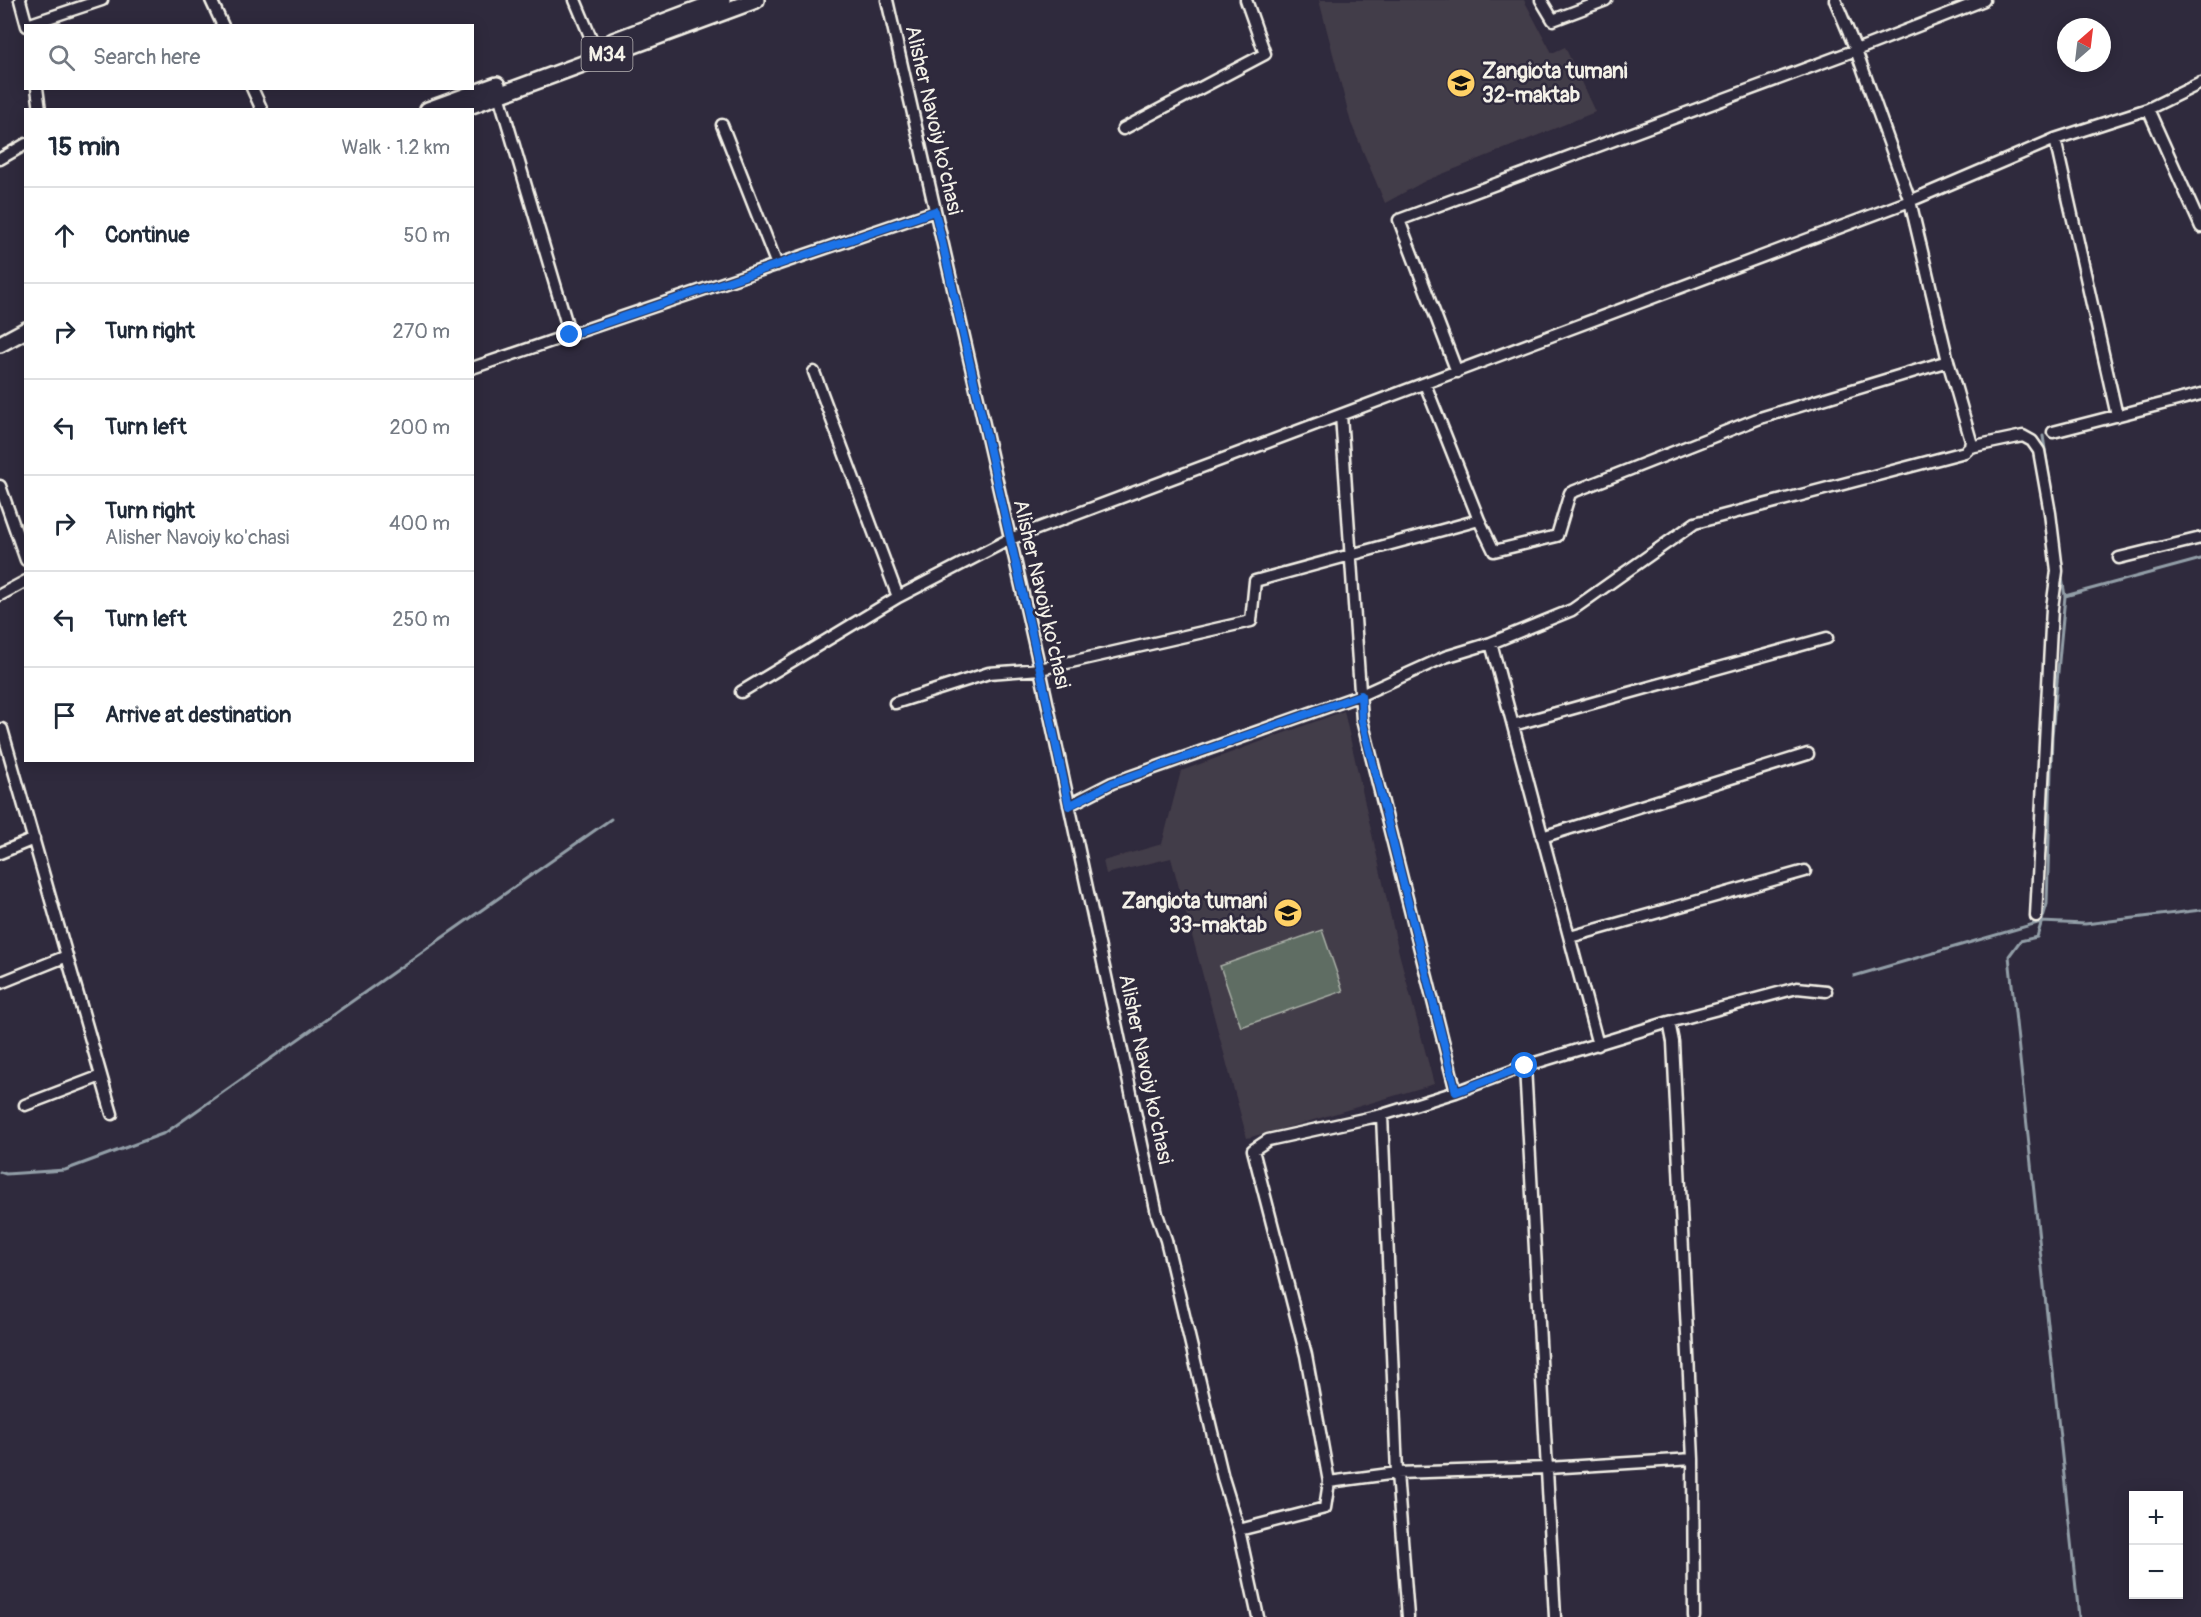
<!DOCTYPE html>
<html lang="en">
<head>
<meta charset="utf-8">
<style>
  :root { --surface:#fff; --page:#f6f6f7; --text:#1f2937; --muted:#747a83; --line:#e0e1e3 }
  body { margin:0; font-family:Pangolin,sans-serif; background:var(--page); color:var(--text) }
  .controls { position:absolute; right:18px; bottom:18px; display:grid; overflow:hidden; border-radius:0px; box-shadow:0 3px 15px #0003 }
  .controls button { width:54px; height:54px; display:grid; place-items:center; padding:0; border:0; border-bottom:2px solid var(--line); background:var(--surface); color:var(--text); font:30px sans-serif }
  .compass { position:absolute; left:2057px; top:18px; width:54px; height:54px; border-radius:50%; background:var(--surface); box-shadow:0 3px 15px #0003; rotate:28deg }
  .stop { position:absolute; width:18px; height:18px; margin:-14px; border:4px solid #1a73e8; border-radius:50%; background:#fff }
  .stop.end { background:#1a73e8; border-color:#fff; box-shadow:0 2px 6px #0008 }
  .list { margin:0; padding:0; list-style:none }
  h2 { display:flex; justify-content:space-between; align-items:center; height:78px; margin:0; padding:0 24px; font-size:26px }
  h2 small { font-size:20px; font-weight:400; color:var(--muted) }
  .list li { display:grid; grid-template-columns:39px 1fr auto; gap:18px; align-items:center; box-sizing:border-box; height:96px; padding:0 24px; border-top:2px solid var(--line) }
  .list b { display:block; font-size:22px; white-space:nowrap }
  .list p { margin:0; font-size:20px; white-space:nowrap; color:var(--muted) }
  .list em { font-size:20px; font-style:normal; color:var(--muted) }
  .icon { flex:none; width:33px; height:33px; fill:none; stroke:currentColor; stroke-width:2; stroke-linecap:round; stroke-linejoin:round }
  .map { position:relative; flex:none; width:2201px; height:1617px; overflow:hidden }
  .search { position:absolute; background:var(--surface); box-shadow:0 3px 15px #0003; left:24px; top:24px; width:450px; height:66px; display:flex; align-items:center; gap:15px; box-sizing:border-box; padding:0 21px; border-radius:0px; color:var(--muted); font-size:22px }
  .panel { position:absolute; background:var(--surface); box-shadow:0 3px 15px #0003; left:24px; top:108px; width:450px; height:654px; border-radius:0px }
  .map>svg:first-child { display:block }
</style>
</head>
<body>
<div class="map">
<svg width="2201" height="1617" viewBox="0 0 2201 1617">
  <rect width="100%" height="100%" fill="#2f2a3d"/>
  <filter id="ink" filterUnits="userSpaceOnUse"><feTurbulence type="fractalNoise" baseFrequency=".0167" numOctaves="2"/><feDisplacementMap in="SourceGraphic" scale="12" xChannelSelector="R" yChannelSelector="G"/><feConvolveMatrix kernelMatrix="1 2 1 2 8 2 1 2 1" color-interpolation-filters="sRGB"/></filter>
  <g filter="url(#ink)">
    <path fill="#433c48" d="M1319 0H1524L1552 53 1565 47 1595 112 1425 181 1385 203 1351 123Z
      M1344 711 1399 953 1434 1084 1300 1124 1247 1138 1171 858 1106 874 1103 861 1162 844 1181 771Z"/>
    <path fill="#5e6d64" stroke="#a9afa6" stroke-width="1.5" d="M1322 930 1343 991 1241 1027 1220 966Z"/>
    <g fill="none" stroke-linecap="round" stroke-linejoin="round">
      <path stroke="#929ea7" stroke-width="3" d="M2043 436 2049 476
        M2061 572 2065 596 2052 736 2047 904 2037 937 2020 941 2009 956 2079 1617
        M2065 596 2201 559
        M1854 976 2041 922 2085 924 2201 910
        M0 1172 6 1174 65 1170 165 1133 611 819"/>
      <g stroke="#f4f1e8" stroke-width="15">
        <path id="minor" d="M20 0 27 26
          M211 0 223 26
          M575 0 595 48
          M887 0 1040 669 1157 1214 1166 1240 1223 1478 1239 1530 1258 1617
          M1541 0 1553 20 1606 0
          M27 25 102 0
          M37 88 40 110
          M252 88 262 110
          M499 95 570 335
          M2148 109 2201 227
          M722 125 777 265
          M1123 129 1265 54 1246 0
          M2055 139 2117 416
          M0 159 26 144
          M472 368 935 211
          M814 372 898 597
          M1457 372 1399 220 1856 50 1984 0
          M1425 384 1479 520
          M1341 415 1362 720 1456 1092
          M2053 432 2201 394
          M1970 447 2023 436 2032 441 2039 451 2050 513 2057 571 2052 608 2036 916
          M0 486 26 560
          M2119 558 2201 538
          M0 595 26 581
          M1491 643 1598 1045
          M741 692 898 597 1010 539 1910 201 2055 139 2148 109 2201 83
          M895 703 989 673 1040 669 1251 621 1255 581 1479 520 1494 551 1557 536 1570 493 1760 418 1948 361
          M1513 725 1827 638
          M0 730 2 729 112 1114
          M1069 805 1112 783 1361 695 1445 657 1491 643 1572 610 1695 523 1965 452 1970 447 1971 441 1948 361 1910 201 1856 50 1835 0
          M1542 837 1808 754
          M0 853 34 839
          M1570 937 1805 871
          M0 983 67 956
          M1669 1022 1673 1042 1693 1459 1694 1617
          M1525 1066 1555 1617
          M25 1105 101 1076
          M1382 1115 1397 1473 1408 1617
          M1329 1482 1397 1473 1548 1468 1693 1459
          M1239 1530 1325 1508 1329 1482 1306 1355 1253 1150 1268 1140 1382 1115 1456 1092 1525 1066 1669 1022 1797 988 1826 991"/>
      </g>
      <g stroke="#f4f1e8" stroke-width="20">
        <path id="primary" d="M613 41 722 0
          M428 110 497 85
          M458 110 756 0
          M0 344 26 330"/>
      </g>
      <use href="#minor" stroke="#2f2a3d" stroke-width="10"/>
      <use href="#primary" stroke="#2f2a3d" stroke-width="15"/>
    </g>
  </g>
  <g fill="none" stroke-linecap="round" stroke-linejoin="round" filter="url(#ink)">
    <path stroke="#1a73e8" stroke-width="8" d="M570 335 935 211 1040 669 1069 806 1112 783 1361 695 1362 720 1456 1092 1525 1066"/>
  </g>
  <defs>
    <g id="school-disc" transform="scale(1.5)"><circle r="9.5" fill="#ffd166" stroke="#2f2a3d"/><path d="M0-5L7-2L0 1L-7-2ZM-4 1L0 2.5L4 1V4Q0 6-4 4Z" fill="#111"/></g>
  </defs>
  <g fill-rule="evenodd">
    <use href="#school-disc" x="1461" y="83"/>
    <use href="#school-disc" x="1288" y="913"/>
  </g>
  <g text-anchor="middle" stroke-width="5" stroke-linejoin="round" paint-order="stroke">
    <rect fill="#2f2a3d" stroke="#b9b5b5" stroke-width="1.5" x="581.5" y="37" width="51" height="34" rx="4.5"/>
    <g font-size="20" font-weight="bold" fill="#f4f1e8">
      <text x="607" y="61">M34</text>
    </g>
    <g font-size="21" font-weight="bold" fill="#f4f1e8" stroke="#2f2a3d" text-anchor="start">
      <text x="1482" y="78">Zangiota tumani<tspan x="1482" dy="24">32-maktab</tspan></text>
      <text x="1267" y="908" text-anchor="end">Zangiota tumani<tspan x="1267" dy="24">33-maktab</tspan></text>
    </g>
    <g font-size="21" fill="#f4f1e8" stroke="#2f2a3d">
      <text transform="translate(934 120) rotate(77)" y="7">Alisher Navoiy ko'chasi</text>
      <text transform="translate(1042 594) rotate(77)" y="7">Alisher Navoiy ko'chasi</text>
      <text transform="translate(1146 1069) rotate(78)" y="7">Alisher Navoiy ko'chasi</text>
    </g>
  </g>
</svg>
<div class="controls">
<button>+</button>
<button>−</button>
</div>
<svg class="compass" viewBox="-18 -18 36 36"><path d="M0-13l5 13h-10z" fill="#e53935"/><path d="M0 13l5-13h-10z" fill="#747a83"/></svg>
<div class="stop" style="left:1525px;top:1066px"></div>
<div class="stop end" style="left:570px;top:335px"></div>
<div class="search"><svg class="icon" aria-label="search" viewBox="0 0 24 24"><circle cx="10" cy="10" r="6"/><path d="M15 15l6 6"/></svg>Search here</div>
<section class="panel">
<h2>15 min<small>Walk · 1.2 km</small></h2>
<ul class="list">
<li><svg class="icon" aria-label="ahead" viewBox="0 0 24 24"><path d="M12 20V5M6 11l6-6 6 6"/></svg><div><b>Continue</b></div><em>50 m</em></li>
<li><svg class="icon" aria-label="right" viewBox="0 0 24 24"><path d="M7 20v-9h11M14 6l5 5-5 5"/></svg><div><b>Turn right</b></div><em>270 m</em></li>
<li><svg class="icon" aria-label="left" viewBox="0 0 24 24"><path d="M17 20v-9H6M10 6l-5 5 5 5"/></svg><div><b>Turn left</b></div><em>200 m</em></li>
<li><svg class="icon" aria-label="right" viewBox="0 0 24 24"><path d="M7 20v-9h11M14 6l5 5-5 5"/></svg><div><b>Turn right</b><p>Alisher Navoiy ko'chasi</p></div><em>400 m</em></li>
<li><svg class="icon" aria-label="left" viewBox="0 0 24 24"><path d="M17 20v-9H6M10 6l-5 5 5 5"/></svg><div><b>Turn left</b></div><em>250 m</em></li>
<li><svg class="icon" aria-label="arrive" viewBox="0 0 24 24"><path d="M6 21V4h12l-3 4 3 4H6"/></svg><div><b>Arrive at destination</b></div></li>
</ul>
</section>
</div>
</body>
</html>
